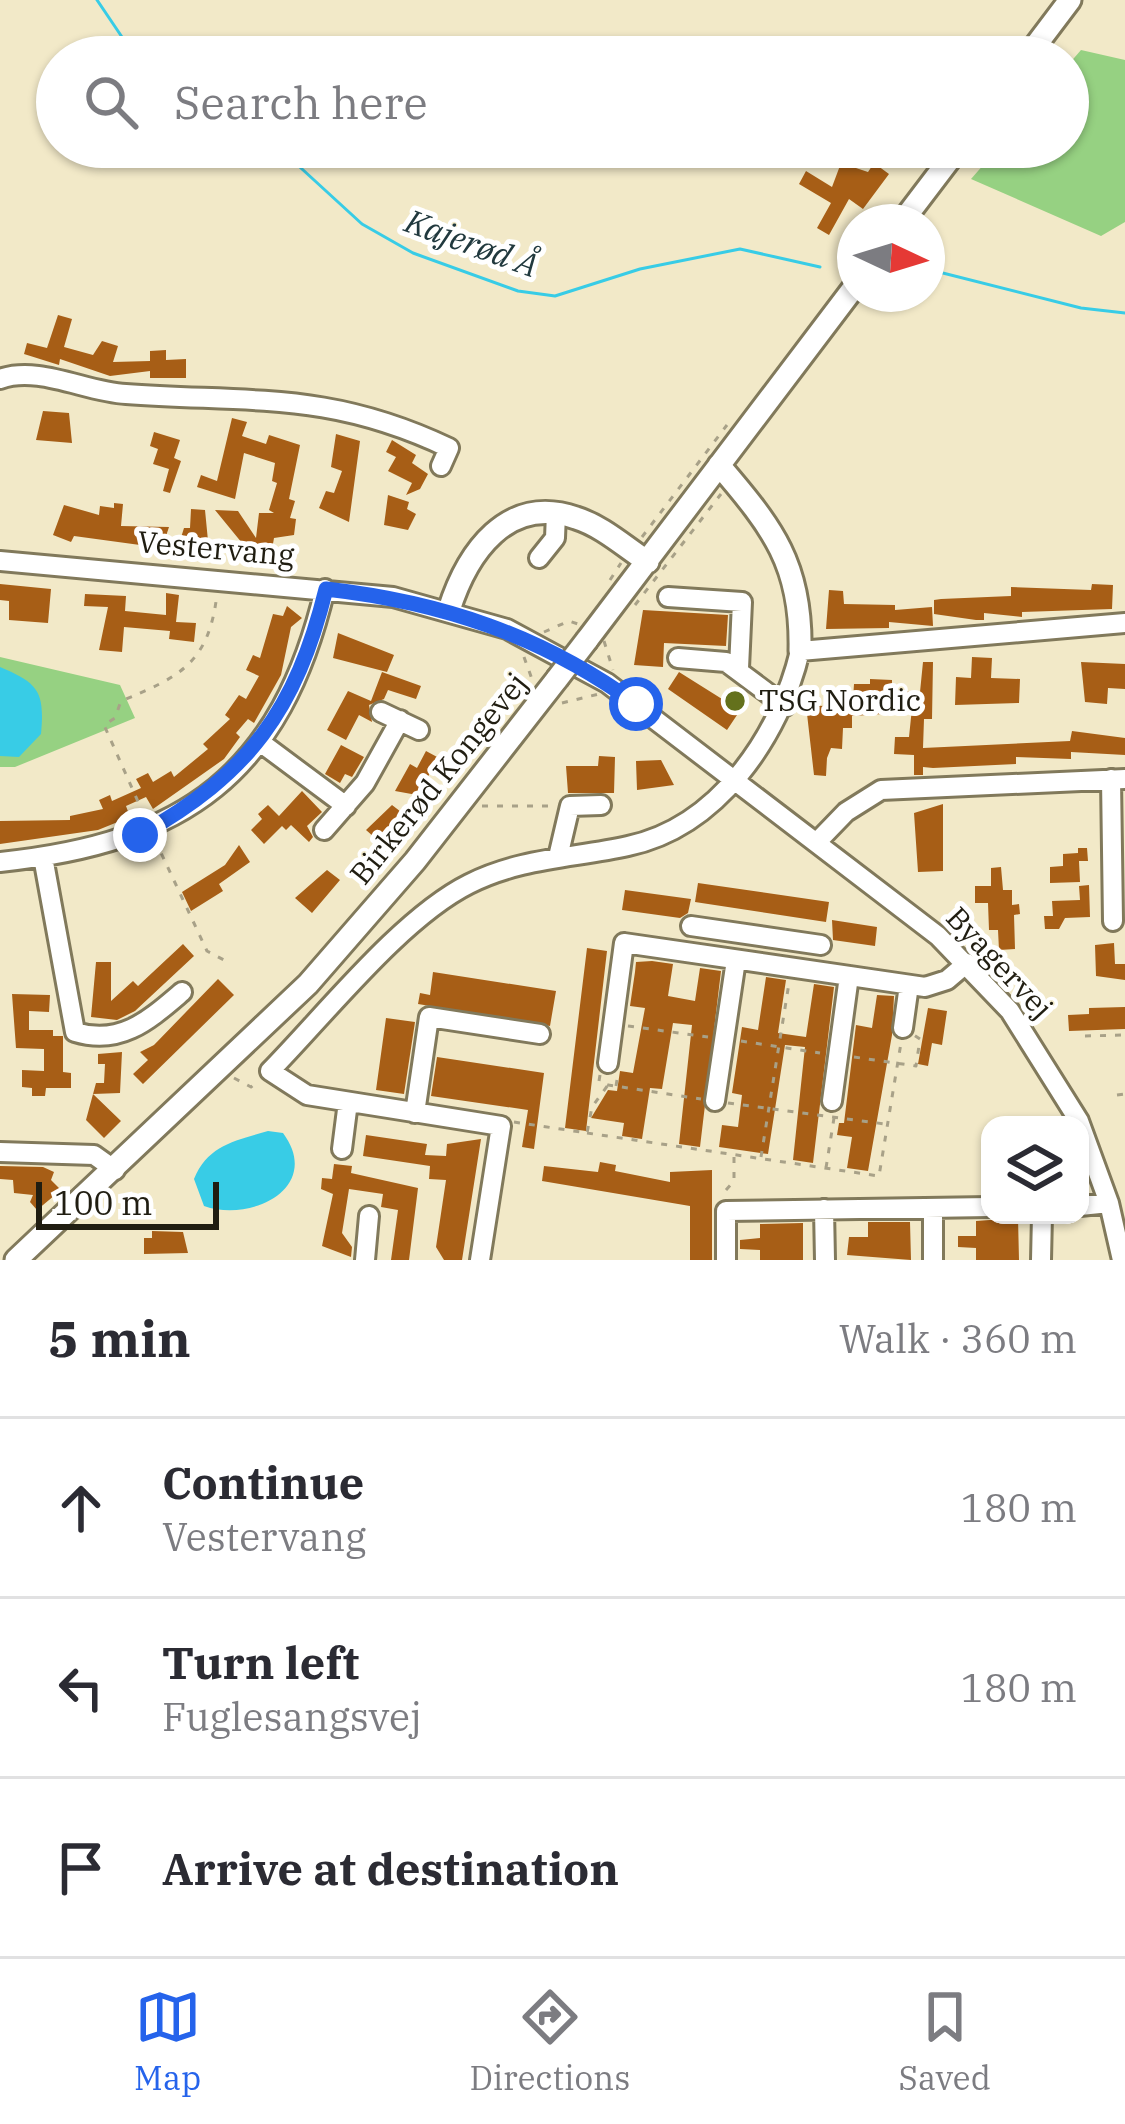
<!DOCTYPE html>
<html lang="en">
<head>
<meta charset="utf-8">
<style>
  :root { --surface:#fff; --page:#f7f7f7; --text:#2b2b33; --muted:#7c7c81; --line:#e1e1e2; --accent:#2563eb }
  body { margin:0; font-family:"IBM Plex Serif",serif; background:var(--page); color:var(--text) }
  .controls { position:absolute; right:36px; bottom:36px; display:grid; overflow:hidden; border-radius:24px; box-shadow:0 3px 9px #0004 }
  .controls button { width:108px; height:108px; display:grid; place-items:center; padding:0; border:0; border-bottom:3px solid var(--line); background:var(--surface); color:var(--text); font:60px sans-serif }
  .compass { position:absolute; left:837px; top:204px; width:108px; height:108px; border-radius:50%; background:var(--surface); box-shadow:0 3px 9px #0004; rotate:94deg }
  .scale { position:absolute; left:36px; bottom:30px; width:183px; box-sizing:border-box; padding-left:12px; border:6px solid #201d11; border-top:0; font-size:33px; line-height:42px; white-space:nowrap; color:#201d11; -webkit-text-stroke:9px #fff; paint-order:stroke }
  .stop { position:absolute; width:36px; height:36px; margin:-27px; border:9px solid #2563eb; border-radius:50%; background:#fff }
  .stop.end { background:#2563eb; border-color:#fff; box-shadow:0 3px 12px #0008 }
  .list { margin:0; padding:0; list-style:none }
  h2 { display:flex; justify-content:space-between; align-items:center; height:156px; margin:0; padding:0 48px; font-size:51px }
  h2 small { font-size:39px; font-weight:400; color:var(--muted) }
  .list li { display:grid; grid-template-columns:78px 1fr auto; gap:36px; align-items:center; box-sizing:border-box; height:180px; padding:0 48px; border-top:3px solid var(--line) }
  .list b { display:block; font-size:45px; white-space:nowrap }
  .list p { margin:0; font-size:39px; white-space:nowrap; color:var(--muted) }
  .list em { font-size:39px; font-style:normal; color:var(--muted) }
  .icon { flex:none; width:66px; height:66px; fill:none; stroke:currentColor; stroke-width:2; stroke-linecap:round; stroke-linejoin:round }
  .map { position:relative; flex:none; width:1125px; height:1260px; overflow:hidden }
  .search { position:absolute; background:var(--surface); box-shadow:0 3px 9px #0004; left:36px; right:36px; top:36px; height:132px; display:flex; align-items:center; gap:30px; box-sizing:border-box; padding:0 42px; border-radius:66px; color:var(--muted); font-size:45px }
  .sheet { height:696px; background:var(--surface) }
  nav { display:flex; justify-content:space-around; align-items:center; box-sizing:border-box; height:168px; border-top:3px solid var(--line); background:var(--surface); font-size:33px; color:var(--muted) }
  nav a { display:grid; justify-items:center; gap:6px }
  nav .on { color:var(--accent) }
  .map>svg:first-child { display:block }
</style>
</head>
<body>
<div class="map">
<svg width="1125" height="1260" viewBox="0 0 1125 1260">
  <rect width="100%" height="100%" fill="#f2e9c8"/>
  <path fill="#96d182" d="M1081 50 1125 60V222L1101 236 971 179 999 147H1068V65Z
    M0 657 120 685 135 718 15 767H0Z"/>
  <path fill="#38cce6" d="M0 667C38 683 45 691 41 734L19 757 0 756Z
    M268 1131 283 1133C323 1187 252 1223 204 1206L194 1179C208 1145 235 1141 268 1131Z"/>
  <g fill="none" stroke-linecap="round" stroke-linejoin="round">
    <path stroke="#38cce6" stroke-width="3" d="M97 0 124 40 152 57
      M278 147 362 224 413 253 518 291 555 296 640 269 740 249 820 267
      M927 269 1081 308 1125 313"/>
  </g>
  <path fill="#a75e16" d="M841 163 868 172 874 163 889 174 863 209 849 199 829 235 817 228 831 203 799 184 806 171 832 187Z
    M58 315 72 319 64 347 93 355 102 341 118 346 113 362 150 361V351L166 350V360L186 359V378H150V371L110 376 60 359 59 365 24 354 27 343 47 348Z
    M43 411 69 413 72 443 36 440Z
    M232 418 247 422 242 436 266 444 269 435 300 445 289 499 295 501 290 518 296 519 294 535 274 538 270 561 251 554 215 510 238 511 256 538 259 513H274L269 510 277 483 272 481 275 463 244 453 235 499 197 487 201 475 217 481Z
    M154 432 180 440 174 458 181 461 170 493 163 491 169 469 153 464 158 449 150 446Z
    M336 434 360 441 349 522 319 508 326 491 334 493 342 471 331 467Z
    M392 440 416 455 412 463 428 474 420 489 406 495 412 483 388 471 396 457 386 452Z
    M388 495 409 502 407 509 416 514 408 530 384 525Z
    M114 503 123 504 121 526 169 527 162 548 74 536 71 542 53 535 64 505 99 515 100 506 114 508Z
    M191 509 205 510 209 551 179 544 184 528H190Z
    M0 584 51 589 48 623 9 620V601L0 600Z
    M1092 584 1113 585 1112 609 1022 612V617L984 613V620H976L934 614V600L941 599 1011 596V587L1091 590Z
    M829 590 843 591 844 604 895 605V610L932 607 933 626 889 622V628L826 629Z
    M166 593 179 595 176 622 196 623 194 642 169 639 170 631 124 627 122 652 99 650 108 607 84 606 85 594 126 596 125 611 166 615Z
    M287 606 302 618 291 627 281 675 254 723 248 719 236 733 240 737 224 759 153 809 146 797 126 806 130 817 98 830 0 844V821L70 820V816L103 809 99 800 110 795 112 801 141 788 136 779 148 773 153 782 171 771 174 777 208 749 203 744 230 719 225 715 239 695 246 699 259 676 246 670 253 655 260 658 273 614 283 616Z
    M643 610 728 615 726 646 664 643 663 667 634 665Z
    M338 633 394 655 387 672 333 658Z
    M972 657 992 658 991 678 1020 679 1019 703 955 705 956 677 971 678Z
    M923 662H933L932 719H924L923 748 1070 741 1072 731 1125 738V755L1071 752V759L1016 757V764L933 768 923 767V758V775H914V755L894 754 895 737H909L912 708 884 707 883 714 852 716V728H843L842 749 831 748 827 758 826 776 814 775 806 705 824 706 825 697 853 699 854 684H870V679L892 680V691L920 692Z
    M1081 662 1125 664V689L1108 688 1107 704 1085 702Z
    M382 672 421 686 416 699 388 690 384 699 369 705 372 722 359 715 346 740 327 730 348 691 371 701Z
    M679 672 722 699 729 688 747 700 727 730 668 689Z
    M341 745 364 757 352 777 345 774 340 783 325 774Z
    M426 751 439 758 417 795 395 791 410 764 417 768Z
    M599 756 615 757 614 793H568L566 766H598Z
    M661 760 674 785 637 790 636 761Z
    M302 791 322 812 307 826 313 837 309 842 291 825 286 830 282 826 264 844 251 830 262 819 258 814 268 805 279 816Z
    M943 804V871L918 872 914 813Z
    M392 805 405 815 401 821 406 825 382 844 366 830Z
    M239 845 250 862 219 884 223 891 191 911 182 892 225 865Z
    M1078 848H1087L1088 861H1079L1080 882 1050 883V867L1063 866V854L1078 853Z
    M1001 867 1003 890H1012V905L1019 904 1020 914 1014 915 1015 949 999 950 998 930H989L988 903H975V886H991V868Z
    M327 870 340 880 312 913 295 898Z
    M698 883 829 902 826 922 695 902Z
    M1089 885 1090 917 1065 918 1059 929H1045L1044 916H1053L1052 901 1080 900 1079 886Z
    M625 890 691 899 688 913 680 918 622 910Z
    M832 920 877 927 875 946 833 940Z
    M1114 943 1115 964H1125V980L1096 976 1095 945Z
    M183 944 194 956 135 1011 117 1020 91 1017 96 962H111V1001L133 981 138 986Z
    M587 948 607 951 586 1131 565 1128Z
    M652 961 673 964 668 996 695 1001 700 968 721 971 700 1147 679 1144 692 1025 673 1023 662 1089 650 1088 642 1139 622 1136 624 1123 591 1118 608 1090 617 1091 620 1071 633 1073 645 1008 630 1006 635 972 636 962Z
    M433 972 556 991 550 1026 418 1004 420 993 430 995Z
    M766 977 786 980 778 1033 806 1037 814 984 834 987 813 1163 793 1160 805 1047 785 1045 768 1154 719 1147 722 1125 738 1127 742 1095 732 1093 742 1027 758 1030Z
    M218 979 234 995 143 1084 133 1074 148 1060 140 1052 154 1045Z
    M12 994 50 995 49 1012 29 1011V1030H53V1036H63V1072L71 1073V1088H46L45 1096H32V1088L22 1087V1070L44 1071V1049L16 1048Z
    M877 995 894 996 892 1035 868 1171 847 1168 852 1137 837 1135 839 1123H844L856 1025 872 1028Z
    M1125 1007V1029L1069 1031 1068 1015 1089 1014V1008Z
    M928 1008 947 1011 942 1045 932 1043 928 1066 918 1064Z
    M386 1018 415 1022 404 1094 376 1090Z
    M122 1052 120 1093 93 1094 121 1121 104 1138 86 1120 96 1083H104L105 1064H98V1054Z
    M437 1057 544 1073 534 1149 522 1147 528 1110 431 1096Z
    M366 1135 427 1144 425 1155 446 1156 447 1144 481 1139 462 1260H444L436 1247 446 1180 429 1179 430 1166 363 1156Z
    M600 1162 616 1165 615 1171 670 1182V1172L712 1170V1260H690V1206L542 1181 544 1166 598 1172Z
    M334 1164 352 1166 351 1173 418 1188 409 1260H391L398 1210 381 1207 383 1194 349 1189 342 1233 352 1247 351 1257 322 1246 333 1194 321 1189 322 1178 332 1179Z
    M0 1166 43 1167 54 1172 51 1180 61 1190 37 1210 30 1202 33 1195 14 1193 13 1180 0 1179Z
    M1018 1218 1019 1260H976V1248L958 1247V1236H976V1221Z
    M868 1222H910L911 1260 847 1255 849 1237H868Z
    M803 1223V1260H760V1250L740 1249V1240L760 1238V1224Z
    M152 1231 183 1232 188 1253 144 1254V1238H152Z"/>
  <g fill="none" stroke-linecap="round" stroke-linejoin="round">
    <g stroke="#81795b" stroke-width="24">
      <path id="minor" d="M0 379C38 365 86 392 126 394 252 403 329 391 449 448L441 466
        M539 558 555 538 556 513
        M0 561 393 597 507 629 607 683 938 936 1010 1011 1079 1121 1109 1203 1122 1260
        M668 597 742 602 739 668
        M678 658 726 662 785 706
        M381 712 419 730
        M260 742 346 806
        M1111 779 1113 921
        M324 830 365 783 400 720
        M817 842 846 812 881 790 1125 779
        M43 857 75 1032C121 1046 149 1020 182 992
        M558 857 570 806 601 805
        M0 862C185 843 281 774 325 589
        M691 926 821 945
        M903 1028 909 985
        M608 1063 624 943 925 987 947 980 967 963
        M715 1101 736 960
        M832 1101 849 976
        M415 1113 429 1017 540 1034
        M342 1149 348 1102
        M0 1152 94 1155 115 1170
        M1080 1206 1109 1203
        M933 1208V1260
        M824 1209 825 1260
        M365 1260 369 1216
        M480 1260 501 1126 307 1095 270 1071C325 1015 401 918 469 884 520 858 574 858 628 846 718 827 780 736 800 651L1125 623
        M726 1260V1211L990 1207
        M1041 1260 1042 1215"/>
    </g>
    <g stroke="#81795b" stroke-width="27">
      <path id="major" d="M1027 57 1070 0
        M902 222 959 147
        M719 465C773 528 802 565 800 651
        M449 610C467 553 507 494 576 518 602 526 625 547 648 562
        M587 640 855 286
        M16 1260 308 984 415 861 557 679"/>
    </g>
    <path stroke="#a8a188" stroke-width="3" stroke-dasharray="6 9" stroke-linecap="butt" d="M642 537 727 425
      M610 580 621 563
      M635 605 721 494
      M544 632 569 621 578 624
      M604 641 613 670
      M524 657 533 682
      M562 703 599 694
      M482 806H556
      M144 815 104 725 115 718 121 701C180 677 209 663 217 594
      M155 840 207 951 224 960
      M628 1026 708 1037
      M1085 1036 1125 1035
      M741 1041 820 1053
      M854 1057 916 1066 920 1039 914 1035
      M600 1075 599 1081 608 1085 701 1099
      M234 1078 251 1087 257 1082
      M616 1086 618 1074
      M1117 1095 1125 1094
      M728 1103 885 1124
      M514 1122 587 1133 592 1107 608 1085
      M587 1133 879 1176 901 1043
      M761 1157 789 983
      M826 1168 834 1118
      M726 1190 734 1181V1157"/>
    <use href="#minor" stroke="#fff" stroke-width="18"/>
    <use href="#major" stroke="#fff" stroke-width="21"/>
    <g stroke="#81795b" stroke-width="27" stroke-linecap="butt">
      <path id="major-bridge" d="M557 679 587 640"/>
    </g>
    <use href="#major-bridge" stroke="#fff" stroke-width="21"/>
  </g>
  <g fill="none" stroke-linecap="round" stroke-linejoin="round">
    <path stroke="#2563eb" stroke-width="15" d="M140 835C249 774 296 710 326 589 441 602 541 635 636 704"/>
  </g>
  <circle fill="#64711c" stroke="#fff" stroke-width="4.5" cx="735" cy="701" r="12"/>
  <g text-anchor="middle" stroke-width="10" stroke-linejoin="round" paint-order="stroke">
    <g font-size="30" fill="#201d11" stroke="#fff">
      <text transform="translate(216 549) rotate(5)" y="10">Vestervang</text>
      <text transform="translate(439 779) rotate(-51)" y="10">Birkerød Kongevej</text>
      <text transform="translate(999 963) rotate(47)" y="10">Byagervej</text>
    </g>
    <g font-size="30" fill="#201d11" stroke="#fff" text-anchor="start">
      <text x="759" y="711">TSG Nordic</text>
    </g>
    <g font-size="33" font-style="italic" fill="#21393e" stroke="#fff">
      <text transform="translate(472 243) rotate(20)" y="12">Kajerød Å</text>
    </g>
  </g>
</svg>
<div class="controls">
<button><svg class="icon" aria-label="layers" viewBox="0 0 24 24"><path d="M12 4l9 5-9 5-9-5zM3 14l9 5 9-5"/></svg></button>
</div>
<svg class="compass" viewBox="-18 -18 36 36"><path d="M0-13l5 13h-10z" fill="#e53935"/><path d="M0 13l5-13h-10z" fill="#7c7c81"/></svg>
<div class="scale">100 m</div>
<div class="stop" style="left:636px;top:704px"></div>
<div class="stop end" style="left:140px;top:835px"></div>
<div class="search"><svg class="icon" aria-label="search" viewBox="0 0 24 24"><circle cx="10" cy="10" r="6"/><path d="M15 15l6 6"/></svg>Search here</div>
</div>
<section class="sheet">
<h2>5 min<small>Walk · 360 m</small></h2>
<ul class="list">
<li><svg class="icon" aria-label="ahead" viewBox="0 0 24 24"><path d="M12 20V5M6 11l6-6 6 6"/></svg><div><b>Continue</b><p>Vestervang</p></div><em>180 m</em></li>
<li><svg class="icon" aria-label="left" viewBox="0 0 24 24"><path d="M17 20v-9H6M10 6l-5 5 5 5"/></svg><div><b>Turn left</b><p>Fuglesangsvej</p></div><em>180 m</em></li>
<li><svg class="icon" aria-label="arrive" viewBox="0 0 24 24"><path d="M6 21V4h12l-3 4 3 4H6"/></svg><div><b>Arrive at destination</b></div></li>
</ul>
</section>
<nav>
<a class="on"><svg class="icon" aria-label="map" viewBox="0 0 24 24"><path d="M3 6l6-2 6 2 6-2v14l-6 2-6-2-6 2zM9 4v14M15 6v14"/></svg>Map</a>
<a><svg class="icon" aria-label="directions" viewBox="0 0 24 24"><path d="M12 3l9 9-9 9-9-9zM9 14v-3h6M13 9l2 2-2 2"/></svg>Directions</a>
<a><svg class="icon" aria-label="saved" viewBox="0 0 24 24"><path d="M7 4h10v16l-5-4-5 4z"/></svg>Saved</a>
</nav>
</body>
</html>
